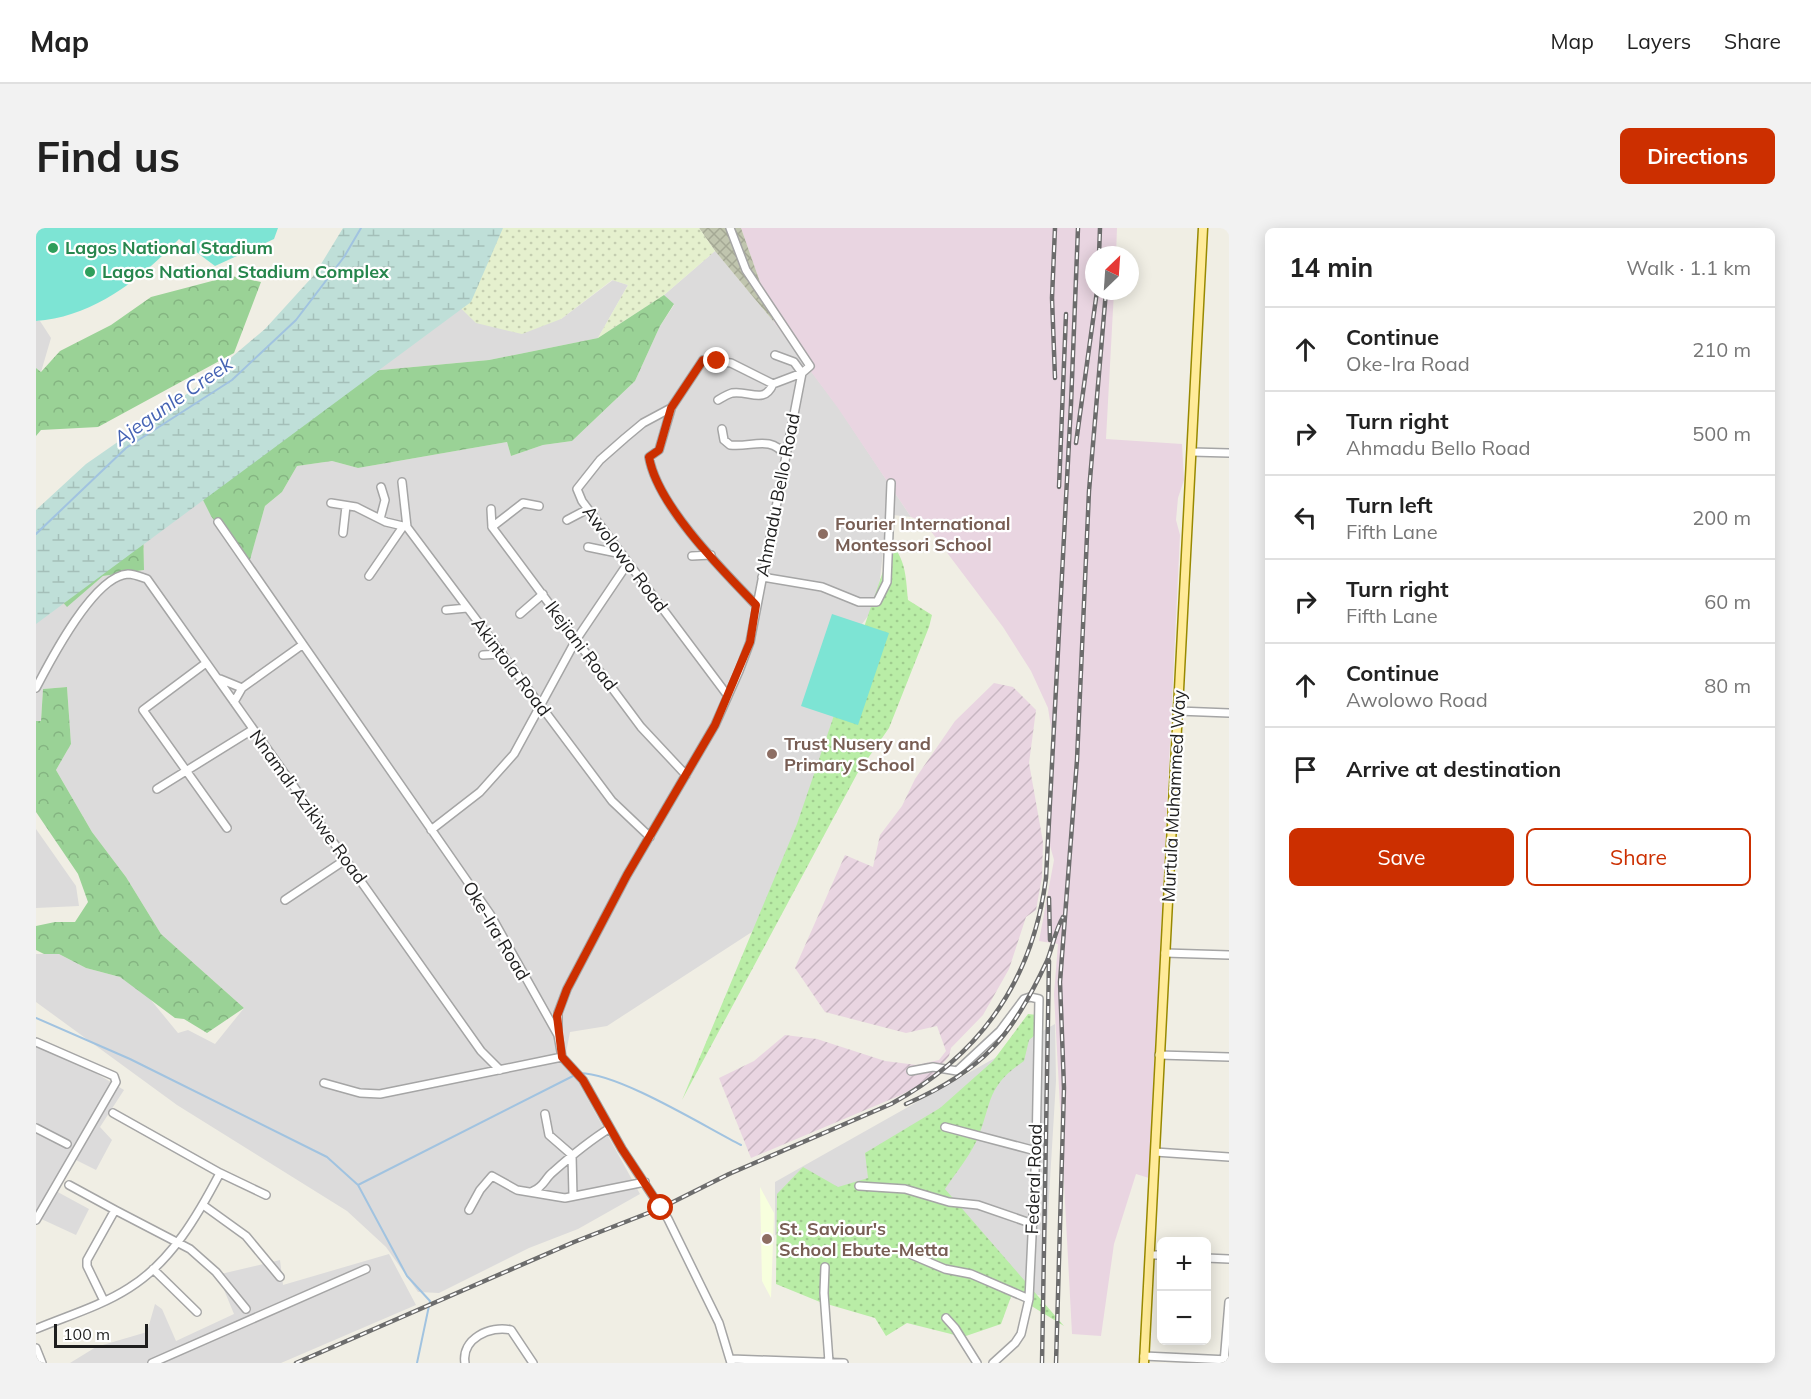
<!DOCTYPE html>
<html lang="en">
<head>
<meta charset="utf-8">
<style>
  :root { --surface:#fff; --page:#f2f2f2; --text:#222; --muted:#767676; --line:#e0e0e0; --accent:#cc2f00 }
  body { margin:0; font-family:Mulish,sans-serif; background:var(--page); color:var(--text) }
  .controls { position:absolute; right:18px; bottom:18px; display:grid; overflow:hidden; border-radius:9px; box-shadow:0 3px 15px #0003 }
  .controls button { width:54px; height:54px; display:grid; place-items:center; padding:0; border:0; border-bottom:2px solid var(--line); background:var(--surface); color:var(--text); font:30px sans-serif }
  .compass { position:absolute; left:1049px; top:18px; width:54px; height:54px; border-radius:50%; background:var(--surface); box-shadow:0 3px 15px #0003; rotate:25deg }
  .scale { position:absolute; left:18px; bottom:15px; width:94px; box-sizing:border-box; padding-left:6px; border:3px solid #1e1e1e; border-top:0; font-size:16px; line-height:21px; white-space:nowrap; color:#1e1e1e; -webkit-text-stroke:4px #fff; paint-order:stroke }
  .stop { position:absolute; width:18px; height:18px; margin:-14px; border:4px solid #cc2f00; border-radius:50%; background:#fff }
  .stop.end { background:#cc2f00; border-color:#fff; box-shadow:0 2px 6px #0008 }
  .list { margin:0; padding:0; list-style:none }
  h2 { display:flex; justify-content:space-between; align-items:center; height:78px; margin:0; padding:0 24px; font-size:26px }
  h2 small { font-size:20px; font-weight:400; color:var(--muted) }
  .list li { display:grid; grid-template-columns:39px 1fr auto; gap:18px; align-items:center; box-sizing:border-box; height:84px; padding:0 24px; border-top:2px solid var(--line) }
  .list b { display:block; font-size:22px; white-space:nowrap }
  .list p { margin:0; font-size:20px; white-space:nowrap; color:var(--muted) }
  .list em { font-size:20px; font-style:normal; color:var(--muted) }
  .actions { display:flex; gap:12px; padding:18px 24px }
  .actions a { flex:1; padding:14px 0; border:2px solid var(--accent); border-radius:9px; text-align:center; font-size:21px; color:var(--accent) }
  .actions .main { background:var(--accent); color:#fff }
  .icon { flex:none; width:33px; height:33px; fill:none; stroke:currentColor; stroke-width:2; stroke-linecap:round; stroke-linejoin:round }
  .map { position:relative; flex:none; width:1193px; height:1135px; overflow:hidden; border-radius:9px }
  header { display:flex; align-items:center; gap:36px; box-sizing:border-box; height:84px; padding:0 30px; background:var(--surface); border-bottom:2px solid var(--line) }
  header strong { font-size:28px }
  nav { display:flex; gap:33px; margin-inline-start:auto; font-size:21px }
  .intro { display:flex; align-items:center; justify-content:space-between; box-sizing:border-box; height:144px; padding:0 36px }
  h1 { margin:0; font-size:42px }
  .button { padding:15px 27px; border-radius:9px; background:var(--accent); color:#fff; font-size:21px; font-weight:700 }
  main { display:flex; gap:36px; padding:0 36px }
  aside { flex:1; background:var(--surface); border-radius:9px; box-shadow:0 3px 15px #0003 }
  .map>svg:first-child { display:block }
</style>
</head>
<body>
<header>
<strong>Map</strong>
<nav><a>Map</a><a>Layers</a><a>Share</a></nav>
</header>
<div class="intro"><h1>Find us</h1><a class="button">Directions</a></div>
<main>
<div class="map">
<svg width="1193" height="1135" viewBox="0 0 1193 1135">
  <defs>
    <pattern id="industrial-furrows" width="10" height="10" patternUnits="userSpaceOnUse" patternTransform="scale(1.5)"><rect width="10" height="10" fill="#e9d5e1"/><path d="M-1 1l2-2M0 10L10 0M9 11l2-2" fill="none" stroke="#c7b6c1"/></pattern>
    <pattern id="construction-cross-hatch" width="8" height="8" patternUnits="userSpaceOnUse" patternTransform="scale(1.5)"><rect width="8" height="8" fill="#c0c5ae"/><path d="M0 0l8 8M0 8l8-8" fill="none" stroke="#a5a995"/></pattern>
    <pattern id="farmland-dots" width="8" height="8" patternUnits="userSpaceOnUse" patternTransform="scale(1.5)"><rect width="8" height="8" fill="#e5f0ce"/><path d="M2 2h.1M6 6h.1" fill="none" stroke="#c4cdb0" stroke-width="1.8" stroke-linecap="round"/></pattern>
    <pattern id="grass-dots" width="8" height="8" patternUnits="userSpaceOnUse" patternTransform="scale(1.5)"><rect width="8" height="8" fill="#b9eda6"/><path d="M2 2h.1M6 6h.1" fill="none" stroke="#9fcb8e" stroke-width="1.8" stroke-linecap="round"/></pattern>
    <pattern id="forest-crowns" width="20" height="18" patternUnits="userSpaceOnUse" patternTransform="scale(1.5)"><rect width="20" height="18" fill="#9ad296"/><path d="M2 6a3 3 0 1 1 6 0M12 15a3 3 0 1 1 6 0" fill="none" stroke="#84b481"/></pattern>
    <pattern id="wetland-marsh" width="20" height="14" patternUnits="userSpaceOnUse" patternTransform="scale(1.5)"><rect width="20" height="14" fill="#bfdfd8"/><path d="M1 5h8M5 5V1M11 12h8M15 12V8" fill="none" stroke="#a4bfb9"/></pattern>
  </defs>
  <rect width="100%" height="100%" fill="#f0eee4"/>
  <path fill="#dcdbdb" d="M679 23 738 94 802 179 875 289 857 287 851 290 841 376 826 396 848 405 722 700 571 798 534 804 529 830 604 966 542 1001 493 1020 403 1065 382 1064 350 1019 311 983 141 877 0 774V726H23L50 740 84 749 110 766 142 805 152 802 179 816 208 780 125 706 90 649 56 604 20 542 35 516 31 459 7 461 5 493H0V344L31 378 67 348 108 342 107 291 158 253 212 338 229 278 246 264 261 238 296 233 322 240 471 214 475 228 507 217 536 213 599 153 624 98 638 77 628 67Z
    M299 41 525 91 577 52 592 57 562 110 453 132 334 143 168 173Z
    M0 93H4L15 110 5 144 0 140Z
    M0 601 40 658 43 678 0 680Z
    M1019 796 1020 853 1007 1068 807 1026 739 1007V954Z
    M0 809 88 862 64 899 76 912 60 942 36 930 18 962 53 981 40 1007 1 989 0 994Z
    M353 1026 380 1077 245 1135H34L60 1119 111 1104 119 1076 126 1081 140 1113 198 1086 184 1052 185 1046 244 1032 247 1057Z"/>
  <path fill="url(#industrial-furrows)" d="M958 455 977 459 1000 482 993 535 1007 614 1006 649 1000 682 990 689 973 741 947 787 915 820 913 828 894 851 865 867 715 930 683 850 718 833 749 807 781 811 849 833 881 837 903 832 910 823 901 798 870 805 789 784 759 740 809 627 837 639 844 607 866 578 879 551 919 493Z"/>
  <path fill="#f7ffdd" d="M724 959 738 985 735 1070 726 1053Z"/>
  <path fill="#e9d5e1" d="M705 0H1081L1080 27H1058V63H1078L1070 211 1146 216 1148 252 1142 270 1140 292 1144 307 1113 950 1100 946 1078 1016 1065 1108 1036 1106 1018 766 1022 716 1003 713 1018 632 1013 614 1017 512 1012 480 995 443 967 399 888 294 875 289 802 180 738 94Z"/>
  <path fill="url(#construction-cross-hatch)" d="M663 0H705L738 94 679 23Z"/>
  <path fill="url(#farmland-dots)" d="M380 0H663L679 23 628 67 562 110 592 57 576 52 525 91 486 106 440 95 399 55Z"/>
  <path fill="url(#grass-dots)" d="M856 317C870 332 870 351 872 372L896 387 893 399 853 500 821 546 646 872 761 596Z
    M992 786 1001 787 1007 801 993 812 988 833C948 860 957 876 940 914 932 930 919 946 909 961L1028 1098 976 1066 965 1096 927 1109 871 1095 850 1108 839 1090 784 1074 740 1056 741 966 767 939 802 959 832 950 829 925 904 880 957 833Z"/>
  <path fill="url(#forest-crowns)" d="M195 48 225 54 198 125 62 199 5 202 0 208V140L5 144 24 123 75 97 115 69Z
    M628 67 638 76 624 98 599 153 536 213 507 217 475 228 471 214 322 240 296 233 261 238 246 264 229 278 212 339 175 288 158 254 107 291 108 342 67 348 31 379 0 344V338L334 143 453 132 562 110Z
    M31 459 35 516 20 542 56 604 90 649 125 706 208 780 171 805 148 791 139 790 84 749 50 740 23 726H8L0 722V698L19 694H39L52 674 42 646 0 584V493H5L7 461Z"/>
  <path fill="url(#wetland-marsh)" d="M307 0H467L435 74 0 396V282L50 236 158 161 229 101 279 46Z"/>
  <path fill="#7de4d4" d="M0 0H242L238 11 179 38 143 11C105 51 57 89 0 93Z
    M796 386 853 405 822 497 765 478Z"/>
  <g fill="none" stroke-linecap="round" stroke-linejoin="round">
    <path stroke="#a1c3e0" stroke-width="2" d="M0 306 90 220 196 152 260 92 308 29 325 0
      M0 790 94 831 291 929 322 957 371 1048 394 1073 381 1135
      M544 845C584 846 666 897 705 917
      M322 957 539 847"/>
    <g stroke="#a5a5a5" stroke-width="10">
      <path id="minor" d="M682 172C687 169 692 166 696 165 713 162 728 177 737 156
        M635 181 623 222 613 229C621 277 686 342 720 377
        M686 201 688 212 694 217C715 220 734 206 750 228
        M1156 224 1193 225
        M366 254 371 299 576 573 614 609
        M295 275 320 279 350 294 371 299
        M455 281 456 299 605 499 650 547
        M344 291 349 272 345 259
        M531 292 552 281
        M182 294 454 686 522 807 526 829 547 852 586 921 632 991 683 1095 695 1135
        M456 299 487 275 503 278
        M307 305 310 278
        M552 319 586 326
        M656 328 675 327
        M333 348 366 300
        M726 349 786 359 823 374H841L851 354 855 255
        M410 382 431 380
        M484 386 507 366
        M447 427 465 426
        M170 435 107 482 191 600
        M184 451 206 460
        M0 460C15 431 58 348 92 346 98 346 105 349 111 351L445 823 464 842
        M692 468 546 273 541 261 564 232 589 210 607 195 635 180 667 132 695 135 737 156 766 145 774 138 710 42 694 0
        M198 474 206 460 266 417
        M1142 483 1193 485
        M121 561 216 502
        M395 602 444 564 478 526 540 412 592 335
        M249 672 309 632
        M1129 725 1193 727
        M522 801V785L531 761 591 647 679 497 703 443 714 414 766 145 758 134 739 127
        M0 814 78 848 80 854 0 992
        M1123 827 1193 829
        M875 843 897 839 921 843 964 803 988 771 994 769 1003 771 1000 923 993 1071 985 1106 979 1115 957 1135
        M288 855 324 865 344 866 526 829
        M77 885 184 945 230 967
        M509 886 513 907 536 927 537 968
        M909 899 1000 923
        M0 900 31 916
        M1119 924 1193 929
        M33 957 79 982
        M823 958 869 961 913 974 942 977 997 996
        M497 963C508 959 509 950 517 944 535 928 553 913 574 900
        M167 977 210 1008 244 1049
        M433 982 444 962 456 948 481 962 529 970 609 954
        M876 1027 909 1041 935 1046 993 1071
        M1114 1027H1126
        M1170 1030 1193 1031
        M789 1039 788 1065 793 1134
        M117 1041 161 1084
        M68 1073 51 1038V1032L79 982 154 1021 180 1044 210 1081
        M910 1090 919 1100 941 1135
        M0 1101C31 1088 65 1078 93 1060 135 1034 162 987 184 945
        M0 1120 6 1135
        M1108 1128 1193 1132
        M695 1131 808 1135
        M116 1135 330 1041
        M429 1135C425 1111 454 1097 475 1102L497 1135
        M1188 1135 1193 1074"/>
    </g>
    <g stroke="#988900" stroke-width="11">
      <path id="major" d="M1108 1135 1167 0"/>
    </g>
    <use href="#minor" stroke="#fff" stroke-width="7"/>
    <use href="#major" stroke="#ffeb99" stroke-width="8"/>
    <g stroke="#6c6c6c" stroke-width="4.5">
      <path id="rail" d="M1063 27 1064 0
        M1019 150 1016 70 1019 0
        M1040 215 1061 63
        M1023 259 1030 86
        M1013 670 1014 712
        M870 876C948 842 975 809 1011 733 1017 718 1019 703 1027 689
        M260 1135 538 1014 625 980 693 946 855 876C945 827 997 751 1010 650L1035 176 1042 0
        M1006 1135 1013 733
        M1020 1135 1028 860 1024 754 1041 532 1053 263 1070 63"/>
    </g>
    <use href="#rail" stroke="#fff" stroke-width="2" stroke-dasharray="7" stroke-linecap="butt"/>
  </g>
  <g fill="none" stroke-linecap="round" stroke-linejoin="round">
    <path stroke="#cc2f00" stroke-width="8" d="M625 980 586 921 547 852 526 829 521 788 531 761 591 647 679 497 714 414 720 377C686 342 621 277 613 229L623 222 635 180 667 132 681 133"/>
  </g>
  <g fill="#2e9e5b" stroke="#fff" stroke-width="2">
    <circle cx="17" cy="20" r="6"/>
    <circle cx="54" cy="44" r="6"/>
  </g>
  <g fill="#8d6e63" stroke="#fff" stroke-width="2">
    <circle cx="787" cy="306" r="6"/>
    <circle cx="736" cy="526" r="6"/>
    <circle cx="731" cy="1011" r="6"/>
  </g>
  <g text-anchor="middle" stroke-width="4.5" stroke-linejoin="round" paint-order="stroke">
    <g font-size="18" font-weight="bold" fill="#27864d" stroke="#fff" text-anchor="start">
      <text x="29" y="26">Lagos National Stadium</text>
      <text x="66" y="50">Lagos National Stadium Complex</text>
    </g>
    <g font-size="18" fill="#1e1e1e" stroke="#fff">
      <text transform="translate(742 267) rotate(-79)" y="6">Ahmadu Bello Road</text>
      <text transform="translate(589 331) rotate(53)" y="6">Awolowo Road</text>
      <text transform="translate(545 418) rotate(53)" y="6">Ikejiani Road</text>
      <text transform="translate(475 439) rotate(53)" y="6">Akintola Road</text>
      <text transform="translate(1138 568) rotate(-87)" y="6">Murtula Muhammed Way</text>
      <text transform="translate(272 579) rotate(54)" y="6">Nnamdi Azikiwe Road</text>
      <text transform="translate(460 703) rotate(59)" y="6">Oke-Ira Road</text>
      <text transform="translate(998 951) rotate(-88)" y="6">Federal Road</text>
    </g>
    <g font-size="18" font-weight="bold" fill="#785e54" stroke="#fff" text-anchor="start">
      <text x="799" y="302">Fourier International<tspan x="799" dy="21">Montessori School</tspan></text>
      <text x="748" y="522">Trust Nusery and<tspan x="748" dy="21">Primary School</tspan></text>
      <text x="743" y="1007">St. Saviour's<tspan x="743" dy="21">School Ebute-Metta</tspan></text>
    </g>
    <g font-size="20" font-style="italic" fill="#4563b4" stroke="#fff">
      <text transform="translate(137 173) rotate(-35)" y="7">Ajegunle Creek</text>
    </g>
  </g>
</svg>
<div class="controls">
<button>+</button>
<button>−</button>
</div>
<svg class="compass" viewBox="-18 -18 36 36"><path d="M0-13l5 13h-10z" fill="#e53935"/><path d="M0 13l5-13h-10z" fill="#767676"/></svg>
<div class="scale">100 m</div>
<div class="stop" style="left:625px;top:980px"></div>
<div class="stop end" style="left:681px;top:133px"></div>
</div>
<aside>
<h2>14 min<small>Walk · 1.1 km</small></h2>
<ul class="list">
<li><svg class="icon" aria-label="ahead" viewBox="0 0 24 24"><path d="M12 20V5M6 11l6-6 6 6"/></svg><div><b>Continue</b><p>Oke-Ira Road</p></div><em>210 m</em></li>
<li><svg class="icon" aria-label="right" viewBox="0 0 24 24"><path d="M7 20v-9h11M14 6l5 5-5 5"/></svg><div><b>Turn right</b><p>Ahmadu Bello Road</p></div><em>500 m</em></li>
<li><svg class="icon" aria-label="left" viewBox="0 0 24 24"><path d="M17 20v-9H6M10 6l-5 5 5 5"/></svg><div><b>Turn left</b><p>Fifth Lane</p></div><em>200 m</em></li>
<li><svg class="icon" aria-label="right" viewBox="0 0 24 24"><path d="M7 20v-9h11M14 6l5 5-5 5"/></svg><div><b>Turn right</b><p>Fifth Lane</p></div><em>60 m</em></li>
<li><svg class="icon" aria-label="ahead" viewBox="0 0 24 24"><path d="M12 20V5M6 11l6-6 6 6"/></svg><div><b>Continue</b><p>Awolowo Road</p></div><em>80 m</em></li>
<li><svg class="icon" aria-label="arrive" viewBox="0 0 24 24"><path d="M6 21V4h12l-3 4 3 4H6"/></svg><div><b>Arrive at destination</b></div></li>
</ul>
<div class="actions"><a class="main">Save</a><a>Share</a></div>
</aside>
</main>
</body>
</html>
